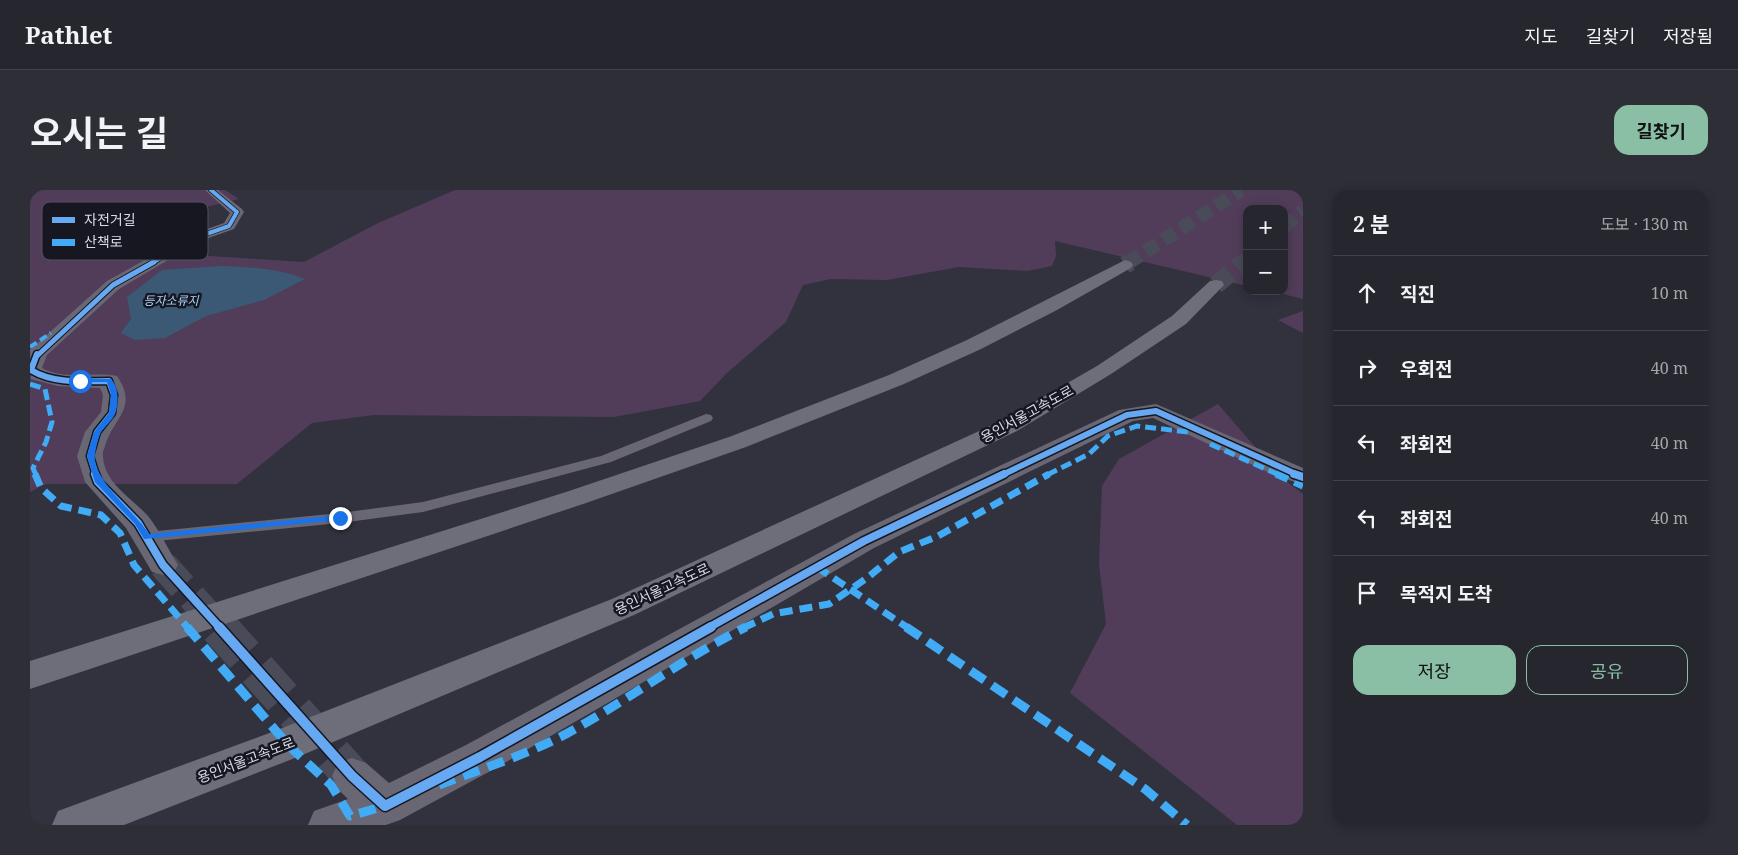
<!DOCTYPE html>
<html lang="ko">
<head>
<meta charset="utf-8">
<style>
  :root { --surface:#25262e; --page:#2d2e36; --text:#f1f3f6; --muted:#a3a5aa; --line:#42434a; --accent:#8abfa5 }
  body { margin:0; font-family:"Noto Serif","Noto Sans KR",serif; background:var(--page); color:var(--text) }
  .controls { position:absolute; right:15px; top:15px; display:grid; overflow:hidden; border-radius:10px; box-shadow:0 2px 12px #0003 }
  .controls button { width:45px; height:45px; display:grid; place-items:center; padding:0; border:0; border-bottom:1px solid var(--line); background:var(--surface); color:var(--text); font:25px sans-serif }
  .stop { position:absolute; width:15px; height:15px; margin:-11px; border:4px solid #1a73e8; border-radius:50%; background:#fff }
  .stop.end { background:#1a73e8; border-color:#fff; box-shadow:0 1px 5px #0008 }
  .list { margin:0; padding:0; list-style:none }
  h2 { display:flex; justify-content:space-between; align-items:center; height:65px; margin:0; padding:0 20px; font-size:21px }
  h2 small { font-size:16px; font-weight:400; color:var(--muted) }
  .list li { display:grid; grid-template-columns:32px 1fr auto; gap:15px; align-items:center; box-sizing:border-box; height:75px; padding:0 20px; border-top:1px solid var(--line) }
  .list b { display:block; font-size:19px; white-space:nowrap }
  .list em { font-size:16px; font-style:normal; color:var(--muted) }
  .actions { display:flex; gap:10px; padding:15px 20px }
  .actions a { flex:1; padding:11px 0; border:1px solid var(--accent); border-radius:15px; text-align:center; font-size:18px; color:var(--accent) }
  .actions .main { background:var(--accent); color:#111 }
  .icon { flex:none; width:28px; height:28px; fill:none; stroke:currentColor; stroke-width:2; stroke-linecap:round; stroke-linejoin:round }
  .map { position:relative; flex:none; width:1273px; height:635px; overflow:hidden; border-radius:15px }
  header { display:flex; align-items:center; gap:30px; box-sizing:border-box; height:70px; padding:0 25px; background:var(--surface); border-bottom:1px solid var(--line) }
  header strong { font-size:24px }
  nav { display:flex; gap:28px; margin-inline-start:auto; font-size:18px }
  .intro { display:flex; align-items:center; justify-content:space-between; box-sizing:border-box; height:120px; padding:0 30px }
  h1 { margin:0; font-size:35px }
  .button { padding:12px 22px; border-radius:15px; background:var(--accent); color:#111; font-size:18px; font-weight:700 }
  main { display:flex; gap:30px; padding:0 30px }
  aside { flex:1; background:var(--surface); border-radius:15px; box-shadow:0 2px 12px #0003 }
  .map>svg:first-child { display:block }
</style>
</head>
<body>
<header>
<strong>Pathlet</strong>
<nav><a>지도</a><a>길찾기</a><a>저장됨</a></nav>
</header>
<div class="intro"><h1>오시는 길</h1><a class="button">길찾기</a></div>
<main>
<div class="map">
<svg width="1273" height="635" viewBox="0 0 1273 635">
  <rect width="100%" height="100%" fill="#31323e"/>
  <path fill="#513d59" d="M0 0H195L209 9 172 18 160 26 166 31 159 37 188 39 164 65 274 72 348 33 425 0H1273V109L1241 101H1254V19H1217V96L1025 51 1026 66 1022 76 997 81 929 77 857 90 801 89 773 95 756 132 697 183 670 211 584 227 344 225 282 233 207 294H16L0 302Z
    M1273 121V143L1248 130Z
    M1188 214 1252 288 1273 304V635H1207L1040 503 1076 434 1069 374 1072 296 1089 269Z"/>
  <path fill="#3b5974" d="M190 76C219 77 248 78 275 89L234 110 176 126 135 148 105 150 91 143 101 129 97 107 132 80Z"/>
  <g fill="none" stroke-linecap="round" stroke-linejoin="round">
    <path stroke="#4a4b58" stroke-width="29" stroke-dasharray="29 14" stroke-linecap="butt" d="M133 375 190 438"/>
    <path stroke="#4a4b58" stroke-width="38" stroke-dasharray="38 19" stroke-linecap="butt" d="M189 437 322 586"/>
    <path stroke="#4a4b58" stroke-width="14" stroke-dasharray="14 7" stroke-linecap="butt" d="M1254 37 1273 21
      M1098 73 1211 0
      M1212 73 1217 69"/>
    <path stroke="#4a4b58" stroke-width="18" stroke-dasharray="18 9" stroke-linecap="butt" d="M1095 75 1100 72
      M1186 95 1214 72"/>
    <path fill="#696773" fill-rule="evenodd" d="M676 224 681 225 683 228 681 231 581 272 393 322 310 333 117 352 111 351 108 347 111 343 117 342 310 323 393 312 571 266Z"/>
    <path fill="#696773" fill-rule="evenodd" d="M175 0H188L212 19 214 22 204 39 170 51 89 99 17 165 12 178C35 191 63 181 87 186 109 218 83 228 75 256 74 259 72 263 73 267 75 294 102 308 118 326 130 341 138 359 148 375L144 382 133 385 122 382 96 338 55 292 47 266 55 242 71 222 73 205 70 198 28 196 1 189 0 160 77 91 160 45 194 33 200 23Z
      M1126 214 1273 278V295L1242 284 1123 228 1103 231 844 358 464 579 370 630 356 635H278L284 621 318 609 308 599 302 586 308 573 322 568 336 573 359 593 436 555 824 344 1089 220Z"/>
    <path fill="#6e6e7a" fill-rule="evenodd" d="M1095 70 1101 72 1103 75 1101 78 1027 120 951 159 874 194 716 257 556 313 0 499V471L536 302 699 247 859 185 937 150Z
      M1186 90 1192 91 1194 95 1156 134 1081 184 987 241 604 425 270 566 94 635H22L28 621 242 542 582 409 971 231 1067 176 1142 126 1180 91Z"/>
    <path stroke="#42abf6" stroke-width="4" stroke-dasharray="8 4" stroke-linecap="butt" d="M0 157 21 143"/>
    <path stroke="#42abf6" stroke-width="5" stroke-dasharray="11 5" stroke-linecap="butt" d="M0 194 15 199 22 232 16 252 3 278 6 285
      M1180 254 1249 285
      M1017 285 1059 264 1078 246 1107 236 1158 242"/>
    <path stroke="#42abf6" stroke-width="7" stroke-dasharray="13 7" stroke-linecap="butt" d="M5 284 11 298 31 316 71 325 90 343 104 375 158 438
      M1246 284 1273 296
      M787 377 878 438
      M713 438 743 424 799 414 837 388 869 362 908 346 1019 284"/>
    <path stroke="#42abf6" stroke-width="9" stroke-dasharray="17 9" stroke-linecap="butt" d="M157 437 258 555 301 595 320 626 358 615
      M876 437 1115 599 1157 635
      M409 595C451 579 496 565 536 544 597 511 653 468 716 437"/>
    <g stroke="#161721" stroke-width="5.5">
      <path id="cycleway-far4" d="M122 73 165 48 199 36 207 22 181 0"/>
    </g>
    <g stroke="#161721" stroke-width="7">
      <path id="cycleway-far3" d="M7 166 83 95 124 72"/>
    </g>
    <g stroke="#161721" stroke-width="9">
      <path id="cycleway-far2" d="M7 164 1 180C24 194 53 191 79 191L84 205 82 223 67 242 60 266 66 285
        M972 285 1097 225 1126 221 1268 285"/>
    </g>
    <g stroke="#161721" stroke-width="11">
      <path id="cycleway-far1" d="M65 284 68 292 108 333 133 375 190 438
        M1264 284 1273 287
        M678 438 834 351 974 284"/>
    </g>
    <g stroke="#161721" stroke-width="13">
      <path id="cycleway" d="M189 437 322 586 355 616 450 567 681 437"/>
    </g>
    <use href="#cycleway-far4" stroke="#66a8f1" stroke-width="4"/>
    <use href="#cycleway-far3" stroke="#66a8f1" stroke-width="5"/>
    <use href="#cycleway-far2" stroke="#66a8f1" stroke-width="6"/>
    <use href="#cycleway-far1" stroke="#66a8f1" stroke-width="8"/>
    <use href="#cycleway" stroke="#66a8f1" stroke-width="10"/>
  </g>
  <path fill="#1a73e8" d="M50 189H80C89 194 89 214 85 224 82 231 75 236 71 242 68 248 66 257 65 264 61 289 106 323 119 344L310 325 314 328 310 330 114 349 105 334 65 292 57 266 64 242 79 223 81 204 77 192H48L47 191Z"/>
  <g text-anchor="middle" stroke-width="5" stroke-linejoin="round" paint-order="stroke">
    <g font-size="12" font-style="italic" fill="#a9d5fc" stroke="#161721">
      <text x="141" y="115">등자소류지</text>
    </g>
    <g font-size="14" fill="#d9dae9" stroke="#161721">
      <text transform="translate(997 224) rotate(-29)" y="5">용인서울고속도로</text>
      <text transform="translate(632 399) rotate(-25)" y="5">용인서울고속도로</text>
      <text transform="translate(216 570) rotate(-21)" y="5">용인서울고속도로</text>
    </g>
  </g>
  <rect x="12" y="12" width="166" height="58" rx="8" fill="#161721" stroke="#50525d" stroke-width="1"/>
  <rect x="22" y="27" width="23" height="6" fill="#66a8f1"/>
  <rect x="22" y="49" width="23" height="7" fill="#42abf6"/>
  <g font-size="14" fill="#d9dae9">
    <text x="54" y="35">자전거길</text>
    <text x="54" y="57">산책로</text>
  </g>
</svg>
<div class="controls">
<button>+</button>
<button>−</button>
</div>
<div class="stop" style="left:50px;top:191px"></div>
<div class="stop end" style="left:310px;top:328px"></div>
</div>
<aside>
<h2>2 분<small>도보 · 130 m</small></h2>
<ul class="list">
<li><svg class="icon" aria-label="ahead" viewBox="0 0 24 24"><path d="M12 20V5M6 11l6-6 6 6"/></svg><div><b>직진</b></div><em>10 m</em></li>
<li><svg class="icon" aria-label="right" viewBox="0 0 24 24"><path d="M7 20v-9h11M14 6l5 5-5 5"/></svg><div><b>우회전</b></div><em>40 m</em></li>
<li><svg class="icon" aria-label="left" viewBox="0 0 24 24"><path d="M17 20v-9H6M10 6l-5 5 5 5"/></svg><div><b>좌회전</b></div><em>40 m</em></li>
<li><svg class="icon" aria-label="left" viewBox="0 0 24 24"><path d="M17 20v-9H6M10 6l-5 5 5 5"/></svg><div><b>좌회전</b></div><em>40 m</em></li>
<li><svg class="icon" aria-label="arrive" viewBox="0 0 24 24"><path d="M6 21V4h12l-3 4 3 4H6"/></svg><div><b>목적지 도착</b></div></li>
</ul>
<div class="actions"><a class="main">저장</a><a>공유</a></div>
</aside>
</main>
</body>
</html>
